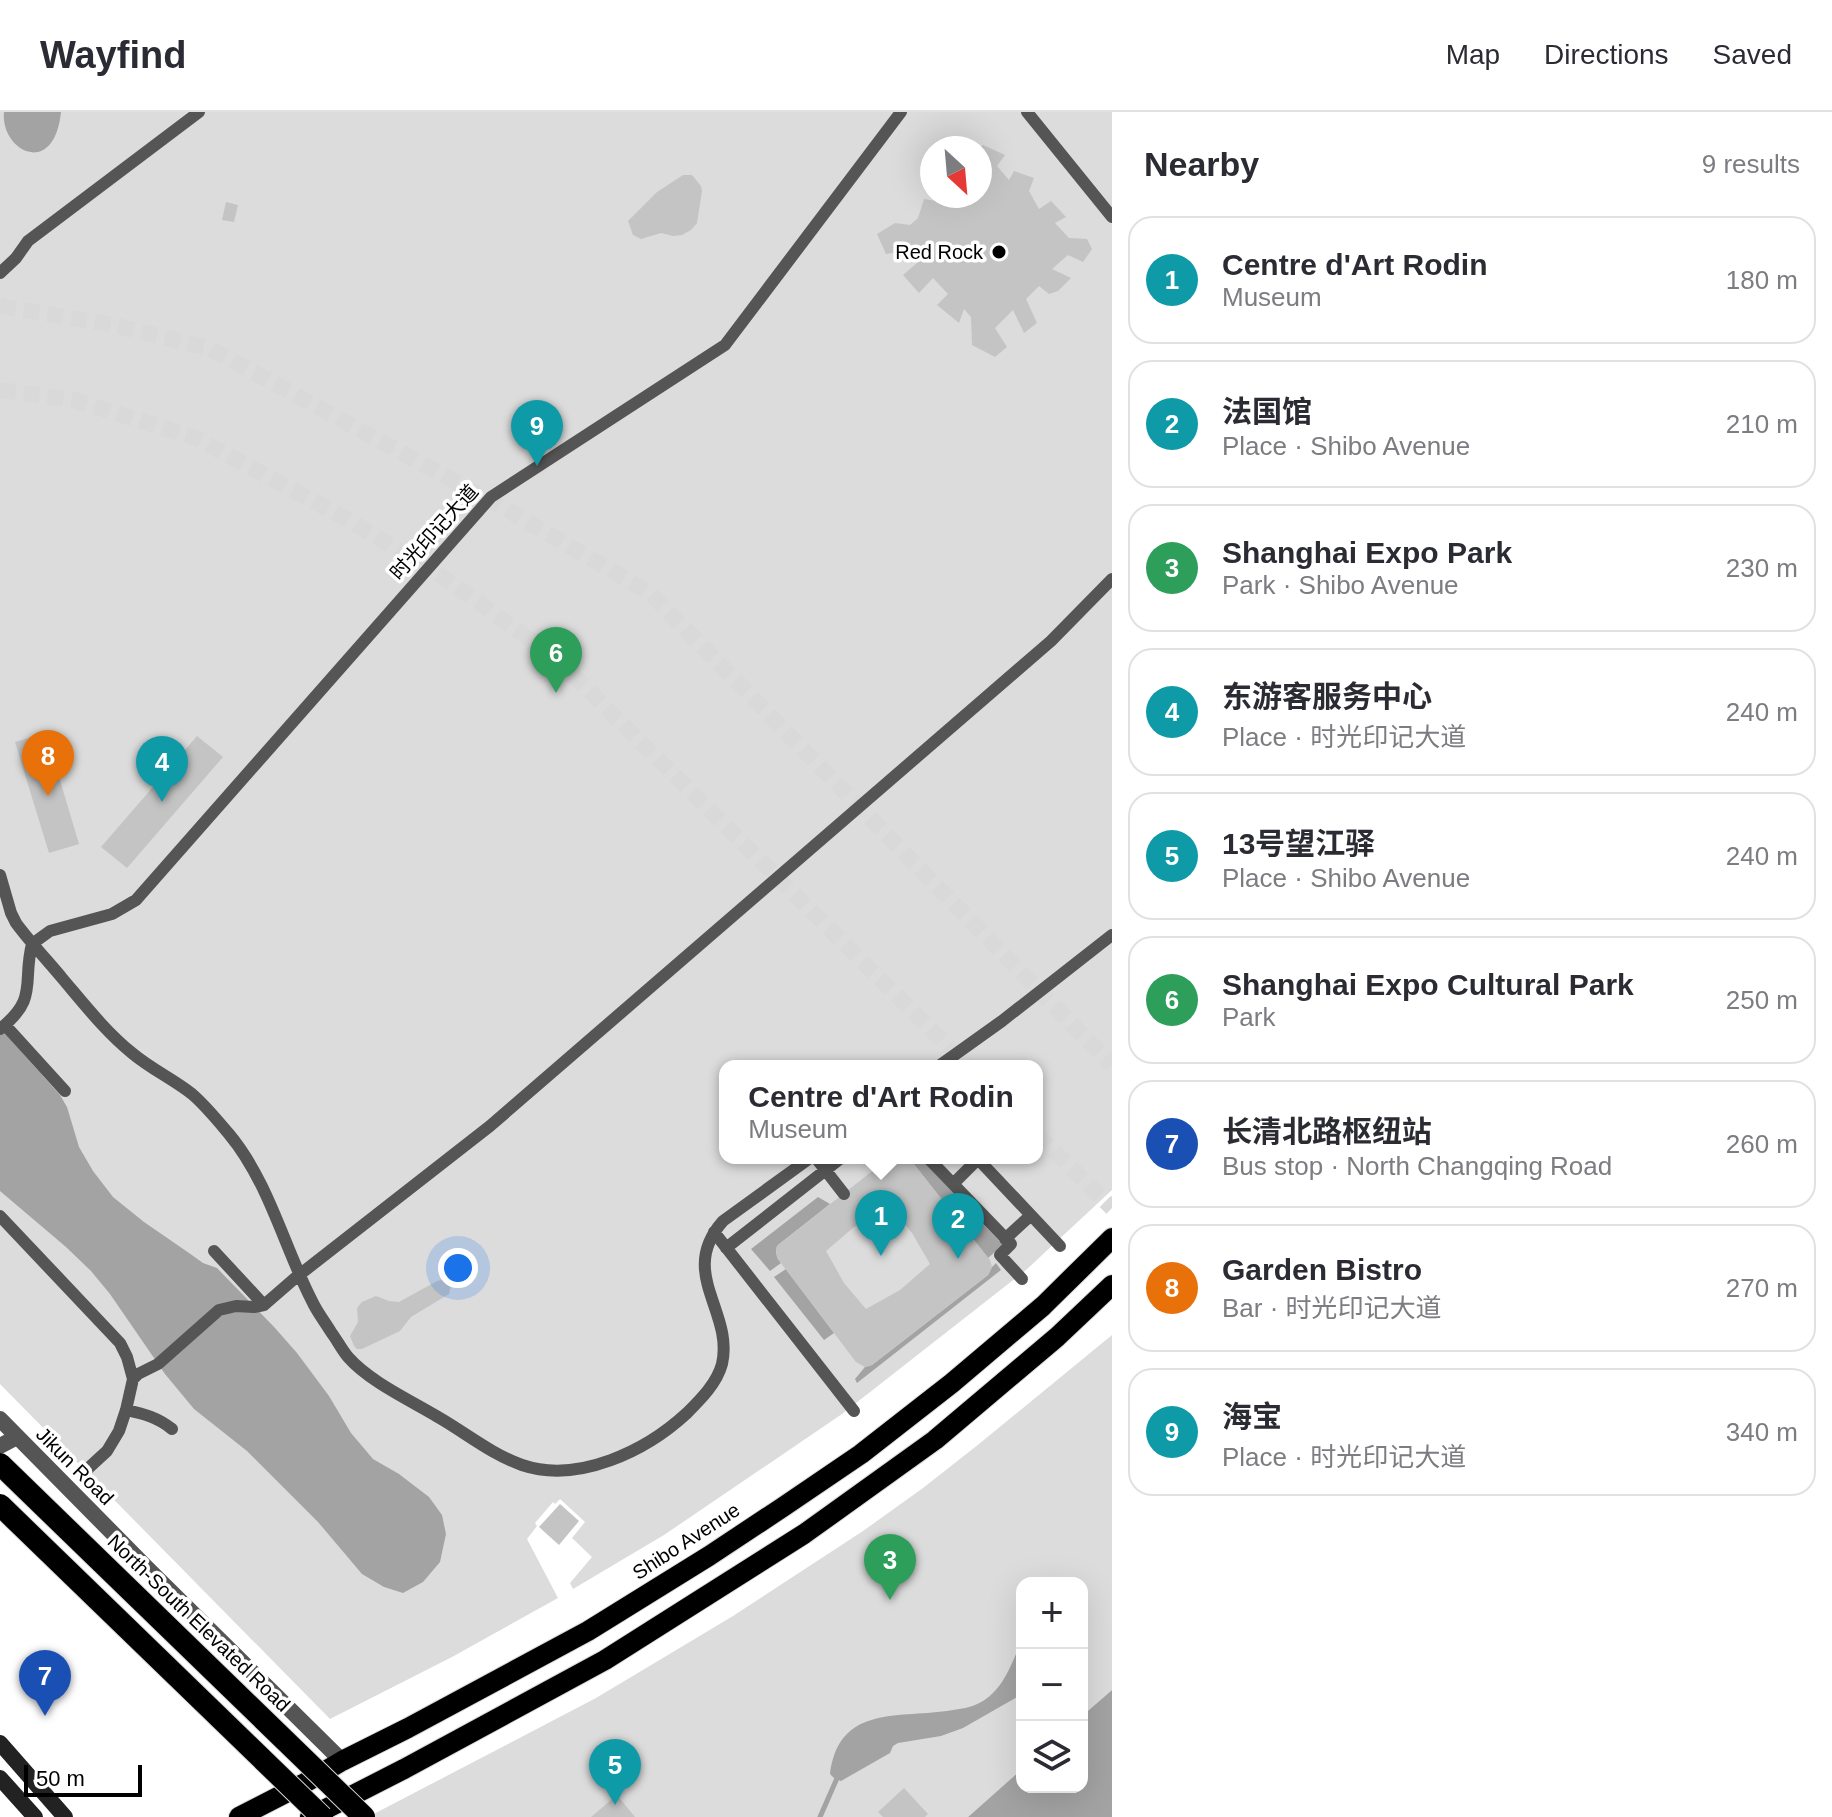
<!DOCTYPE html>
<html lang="en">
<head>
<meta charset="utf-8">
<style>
  :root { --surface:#fff; --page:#f2f2f3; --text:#2b2b33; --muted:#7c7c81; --line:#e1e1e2; --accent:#ea580c }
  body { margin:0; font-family:Helvetica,"Noto Sans SC",sans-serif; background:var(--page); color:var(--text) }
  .controls { position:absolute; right:24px; bottom:24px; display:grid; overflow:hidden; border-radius:16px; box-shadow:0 8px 32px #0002 }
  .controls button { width:72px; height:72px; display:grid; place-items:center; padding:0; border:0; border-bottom:2px solid var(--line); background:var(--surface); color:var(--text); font:40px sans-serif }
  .compass { position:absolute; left:920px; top:24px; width:72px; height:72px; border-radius:50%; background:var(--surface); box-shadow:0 8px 32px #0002; rotate:154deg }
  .scale { position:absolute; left:24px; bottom:20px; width:118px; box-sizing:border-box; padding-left:8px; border:4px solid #000; border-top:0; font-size:22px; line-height:28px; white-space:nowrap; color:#000; -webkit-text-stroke:6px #fff; paint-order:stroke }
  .you { position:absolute; left:458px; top:1156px; width:28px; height:28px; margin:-20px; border:6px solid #fff; border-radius:50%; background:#1a73e8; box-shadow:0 0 0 12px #1a73e833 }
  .badge { display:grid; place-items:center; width:52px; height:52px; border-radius:50%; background:var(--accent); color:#fff; font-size:26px; font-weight:700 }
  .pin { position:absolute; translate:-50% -66px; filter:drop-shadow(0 2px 4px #0008) }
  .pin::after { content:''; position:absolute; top:42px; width:28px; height:24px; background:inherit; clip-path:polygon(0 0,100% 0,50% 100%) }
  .popup { position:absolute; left:719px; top:948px; width:324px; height:104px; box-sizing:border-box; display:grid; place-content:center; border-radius:16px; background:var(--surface); filter:drop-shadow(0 2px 6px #0005); font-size:26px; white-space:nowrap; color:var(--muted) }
  .popup b { font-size:30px; color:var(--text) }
  .popup::after { content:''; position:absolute; left:50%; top:100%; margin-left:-16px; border:16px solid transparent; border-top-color:var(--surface) }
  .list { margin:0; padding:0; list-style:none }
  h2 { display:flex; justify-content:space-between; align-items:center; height:104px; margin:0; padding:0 32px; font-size:34px }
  h2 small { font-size:26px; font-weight:400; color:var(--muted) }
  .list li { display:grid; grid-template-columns:52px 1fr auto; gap:24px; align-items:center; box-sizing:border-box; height:128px; margin:0 16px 16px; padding:0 16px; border:2px solid var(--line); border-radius:24px }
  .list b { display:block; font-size:30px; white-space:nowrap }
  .list p { margin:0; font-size:26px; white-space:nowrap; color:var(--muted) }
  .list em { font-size:26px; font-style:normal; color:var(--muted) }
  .icon { flex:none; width:44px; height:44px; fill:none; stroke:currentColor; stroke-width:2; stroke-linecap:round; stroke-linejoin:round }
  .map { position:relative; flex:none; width:1112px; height:1705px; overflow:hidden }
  header { display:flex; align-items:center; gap:48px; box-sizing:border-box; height:112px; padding:0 40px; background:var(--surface); border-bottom:2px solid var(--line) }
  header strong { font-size:38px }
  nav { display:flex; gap:44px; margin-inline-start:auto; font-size:28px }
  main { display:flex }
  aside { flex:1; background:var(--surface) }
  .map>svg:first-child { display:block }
</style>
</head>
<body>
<header>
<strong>Wayfind</strong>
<nav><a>Map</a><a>Directions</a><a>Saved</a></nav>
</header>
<main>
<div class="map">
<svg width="1112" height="1705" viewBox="0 0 1112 1705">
  <rect width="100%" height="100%" fill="#fff"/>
  <path fill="#dcdcdc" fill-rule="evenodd" d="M0 0H1112V1078L1026 1158 842 1302 664 1423 573 1477 570 1471 592 1445 572 1426 585 1410 560 1387 555 1392 553 1390 535 1411 537 1414 527 1427 558 1486 452 1545 330 1607 0 1272ZM932 36H980V84H932ZM725 954H1037V1046H725Z
    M1112 1223V1578L1082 1604V1471H1022V1657L968 1705H368L596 1586 733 1504 863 1419 923 1376 979 1332Z"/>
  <path fill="#a3a3a3" d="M4 0H61C54 67 0 39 4 0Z
    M0 916 60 983 67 995 79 1035 93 1059 113 1085 144 1110 189 1141 203 1151 217 1156 275 1216 297 1241 329 1284 351 1321 373 1347 399 1362 429 1385 442 1403 446 1422 440 1450 423 1470 403 1481 384 1475 362 1462 318 1410 247 1339 194 1297 165 1262 110 1182 91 1159 66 1135 0 1079Z
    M909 1046H920L1003 1133 988 1146Z
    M818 1085 830 1092 778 1133C774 1140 777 1145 781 1151L770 1159 751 1137Z
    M996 1151 1001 1158 857 1271 855 1267 865 1255 872 1253 988 1163 992 1155Z
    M786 1157 834 1221 824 1228 774 1165Z
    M1022 1527V1581L1019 1584 963 1616 941 1624 898 1631 893 1634 890 1641 841 1669 835 1667 830 1662C839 1594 895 1606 947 1599 959 1597 972 1596 983 1589 1004 1576 1013 1549 1022 1527Z
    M1112 1578V1705H968L1022 1657V1675H1082V1604Z"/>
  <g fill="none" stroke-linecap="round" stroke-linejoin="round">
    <path stroke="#a3a3a3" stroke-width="5" d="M820 1705 838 1664"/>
  </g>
  <path fill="#c4c4c4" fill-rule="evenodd" d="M983 33 1005 43 997 54 1009 68 1014 59 1034 66 1029 79 1039 97 1051 89 1066 105 1055 111 1069 126 1087 127 1092 137 1083 150 1068 143 1052 157 1071 166 1058 179 1049 182 1039 174 1026 187 1037 211 1024 221 1013 198 995 216 1007 235 995 245 972 233 971 205 964 197 959 211 937 193 948 182 933 166 919 181 903 163 917 151 906 139 886 142 877 122 895 111 910 113 918 106 924 87 942 90 941 84H980V35Z
    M683 63H692L701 74 702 79 697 111 691 118 682 123 673 124 661 121 641 127 633 123 628 109 657 80Z
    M226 90 238 93 234 110 222 108Z
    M46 621 79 732 49 741 15 630Z
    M197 624 223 645 127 756 101 735Z
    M889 1046H909L990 1148 992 1155 988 1163 872 1253 865 1255 856 1250 777 1146 776 1136 778 1133ZM890 1094 912 1121 930 1152 900 1178 866 1197 844 1171 826 1139 854 1115Z
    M442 1168 451 1173 449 1182 411 1205 400 1219 362 1237H357L354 1234 350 1224 358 1210 357 1196 362 1190 376 1184 389 1189 399 1190 437 1169Z
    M560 1392 579 1409 559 1433 539 1415Z
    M904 1676 928 1702 925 1705H883L878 1700Z
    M617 1683 635 1705H591Z"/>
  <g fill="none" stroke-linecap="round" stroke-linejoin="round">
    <path stroke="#d9d9d9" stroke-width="16" stroke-dasharray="16 8" stroke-linecap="butt" d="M0 194 114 213 211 237 509 399 650 481 1112 953
      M0 278 74 288 196 326 352 410 446 467 556 546 968 954
      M1037 1022 1112 1096"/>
    <g stroke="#dbdbdb" stroke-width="22">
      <path id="primary" d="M239 1705 303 1672 342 1649 408 1616 588 1519 709 1444 783 1395 861 1342 952 1271 1043 1194 1112 1126
        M310 1705 404 1657 605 1548 804 1422 935 1328 1057 1225 1112 1173"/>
    </g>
    <path stroke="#555" stroke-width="12" d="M1027 0 1112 105
      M0 161 16 146 28 129 199 0
      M0 763 11 801 16 811C30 830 47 848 62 866 84 892 106 920 132 941 151 957 173 967 192 982 205 993 218 1009 229 1022 269 1070 284 1135 312 1189 317 1200 325 1210 331 1220 337 1228 342 1238 348 1245 370 1270 410 1288 438 1305 466 1321 491 1342 522 1353 578 1372 646 1339 687 1301 701 1287 717 1271 722 1252 734 1199 677 1161 723 1109L810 1046
      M5 913 65 979
      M0 917C39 886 22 871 32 832L50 819 112 802 136 788 491 385 725 233 901 0
      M939 954 1002 909 1112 823
      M816 1046 844 1082
      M928 1046 1011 1132 1000 1143 1022 1167
      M977 1046 1060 1134
      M953 1072 978 1047
      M0 1104 120 1231 127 1245 133 1267
      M714 1120 854 1299
      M1005 1127 1031 1103
      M726 1136 841 1046
      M214 1139 264 1193
      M126 1298C144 1302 157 1305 172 1317
      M82 1362 107 1339 119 1319 126 1298 133 1267 138 1262 158 1252 219 1198 236 1194 254 1195 264 1193 294 1167 490 1014 1051 529 1112 467"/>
    <path stroke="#555" stroke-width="16" d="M0 1334 17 1325"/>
    <path stroke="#555" stroke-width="16" d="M0 1307 146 1455 342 1649"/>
    <path stroke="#222" stroke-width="16" d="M0 1631 65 1705
      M0 1666 35 1705"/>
    <use href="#primary" stroke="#000" stroke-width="20"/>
    <g stroke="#dbdbdb" stroke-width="24" stroke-linecap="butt">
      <path id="trunk-bridge" d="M0 1352 364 1705
        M0 1393 322 1705"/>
    </g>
    <use href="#trunk-bridge" stroke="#000" stroke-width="22"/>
  </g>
  <circle fill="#000" stroke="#fff" stroke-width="3" cx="999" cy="140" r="8"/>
  <g text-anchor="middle" stroke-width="7" stroke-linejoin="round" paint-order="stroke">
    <g font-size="20" fill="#000" stroke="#fff" text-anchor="end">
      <text x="983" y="147">Red Rock</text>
    </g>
    <g font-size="20" fill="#000" stroke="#fff">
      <text transform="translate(434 420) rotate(-48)" y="7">时光印记大道</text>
      <text transform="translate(75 1354) rotate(45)" y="7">Jikun Road</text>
      <text transform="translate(686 1429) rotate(-33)" y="7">Shibo Avenue</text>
      <text transform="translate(199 1511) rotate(44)" y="7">North-South Elevated Road</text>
    </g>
  </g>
</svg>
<div class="controls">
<button>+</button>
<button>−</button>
<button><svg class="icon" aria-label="layers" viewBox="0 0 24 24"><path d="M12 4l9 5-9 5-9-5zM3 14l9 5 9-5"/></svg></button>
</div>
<svg class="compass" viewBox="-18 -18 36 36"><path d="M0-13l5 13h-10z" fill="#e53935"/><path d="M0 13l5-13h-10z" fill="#7c7c81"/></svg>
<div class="scale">50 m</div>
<div class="you"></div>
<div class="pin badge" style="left:881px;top:1144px;background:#0f9aa8">1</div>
<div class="popup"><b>Centre d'Art Rodin</b>Museum</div>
<div class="pin badge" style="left:958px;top:1147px;background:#0f9aa8">2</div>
<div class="pin badge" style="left:890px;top:1488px;background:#2e9e5b">3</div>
<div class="pin badge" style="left:162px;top:690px;background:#0f9aa8">4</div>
<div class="pin badge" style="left:615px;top:1693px;background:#0f9aa8">5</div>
<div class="pin badge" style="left:556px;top:581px;background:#2e9e5b">6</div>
<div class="pin badge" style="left:45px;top:1604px;background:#1a4fb4">7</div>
<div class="pin badge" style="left:48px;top:684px;background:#e8710a">8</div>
<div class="pin badge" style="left:537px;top:354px;background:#0f9aa8">9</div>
</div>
<aside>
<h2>Nearby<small>9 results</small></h2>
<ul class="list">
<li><span class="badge" style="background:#0f9aa8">1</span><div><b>Centre d'Art Rodin</b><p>Museum</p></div><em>180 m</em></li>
<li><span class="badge" style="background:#0f9aa8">2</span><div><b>法国馆</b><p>Place · Shibo Avenue</p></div><em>210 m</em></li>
<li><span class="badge" style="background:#2e9e5b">3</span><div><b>Shanghai Expo Park</b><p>Park · Shibo Avenue</p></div><em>230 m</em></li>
<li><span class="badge" style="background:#0f9aa8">4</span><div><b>东游客服务中心</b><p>Place · 时光印记大道</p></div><em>240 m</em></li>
<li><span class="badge" style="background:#0f9aa8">5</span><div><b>13号望江驿</b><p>Place · Shibo Avenue</p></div><em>240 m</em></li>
<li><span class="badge" style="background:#2e9e5b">6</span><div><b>Shanghai Expo Cultural Park</b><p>Park</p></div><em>250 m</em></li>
<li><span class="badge" style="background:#1a4fb4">7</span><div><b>长清北路枢纽站</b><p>Bus stop · North Changqing Road</p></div><em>260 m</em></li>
<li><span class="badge" style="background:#e8710a">8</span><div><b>Garden Bistro</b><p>Bar · 时光印记大道</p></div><em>270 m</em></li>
<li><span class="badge" style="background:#0f9aa8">9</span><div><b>海宝</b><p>Place · 时光印记大道</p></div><em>340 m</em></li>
</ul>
</aside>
</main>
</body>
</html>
